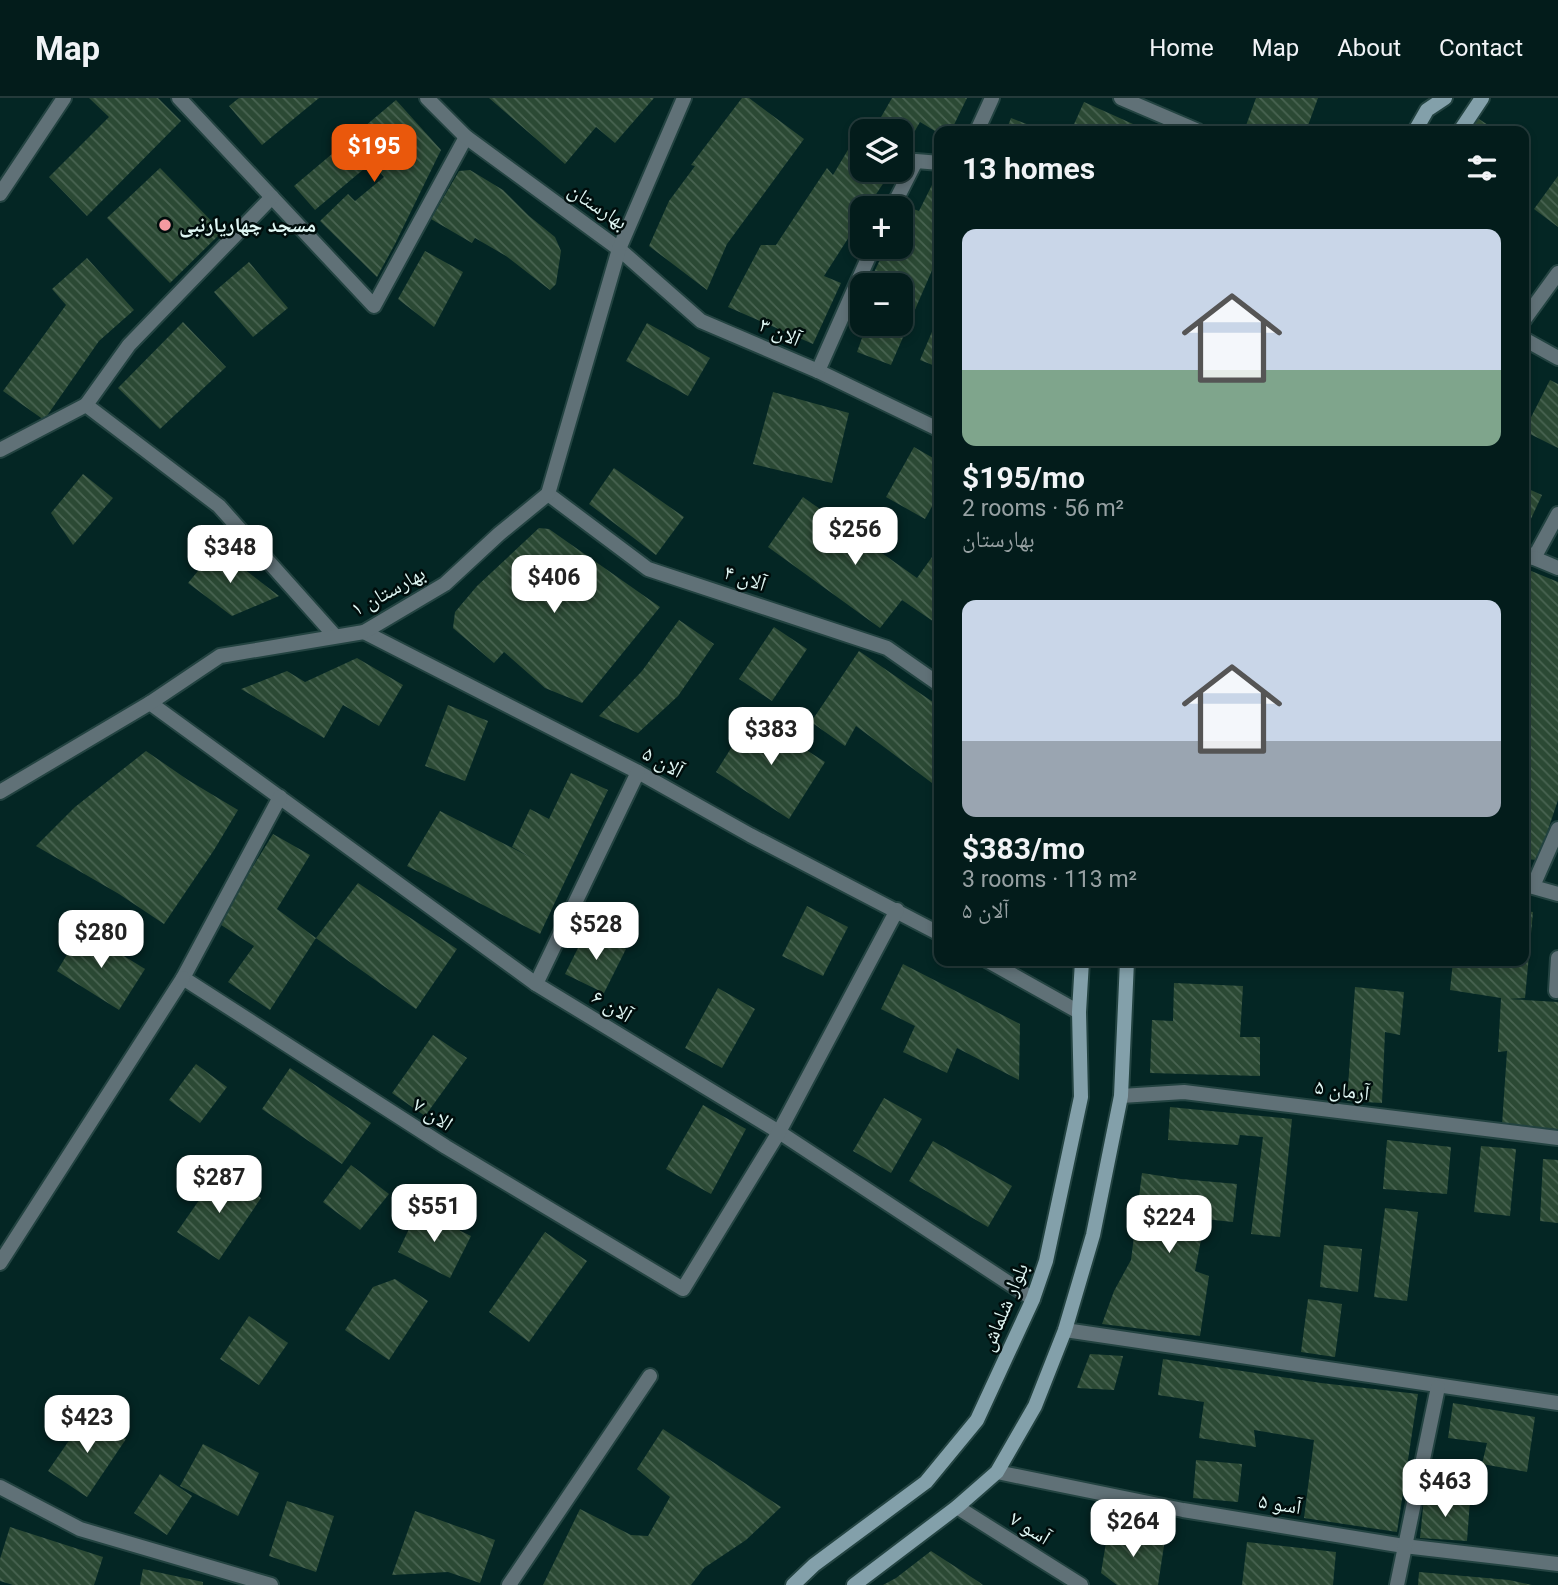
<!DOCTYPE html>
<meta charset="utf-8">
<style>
:root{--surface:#031c1b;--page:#112928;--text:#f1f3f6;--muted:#97a1a3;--line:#243a3a;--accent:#ea580c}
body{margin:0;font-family:Roboto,"Noto Naskh Arabic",sans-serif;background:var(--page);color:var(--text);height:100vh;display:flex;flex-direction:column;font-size:26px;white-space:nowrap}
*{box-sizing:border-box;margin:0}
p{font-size:23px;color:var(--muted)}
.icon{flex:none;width:38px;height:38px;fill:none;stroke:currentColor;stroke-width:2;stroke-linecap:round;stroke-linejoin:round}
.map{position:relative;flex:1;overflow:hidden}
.sheet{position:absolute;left:934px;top:28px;width:595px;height:840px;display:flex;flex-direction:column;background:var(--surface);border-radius:14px;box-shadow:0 4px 10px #0003,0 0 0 2px var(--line)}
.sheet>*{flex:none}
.controls{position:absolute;left:850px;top:21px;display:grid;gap:14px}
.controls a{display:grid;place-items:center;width:63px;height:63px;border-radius:14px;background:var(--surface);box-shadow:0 4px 10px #0003,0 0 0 2px var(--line);font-size:35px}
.price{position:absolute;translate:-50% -60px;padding:0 16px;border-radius:14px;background:#fff;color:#222;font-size:23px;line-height:46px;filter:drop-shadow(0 2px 4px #0008)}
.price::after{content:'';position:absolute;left:50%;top:42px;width:21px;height:16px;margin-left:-10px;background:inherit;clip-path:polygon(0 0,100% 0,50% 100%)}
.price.active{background:var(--accent);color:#fff}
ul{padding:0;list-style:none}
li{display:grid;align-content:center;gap:14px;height:371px;padding:0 28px}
li span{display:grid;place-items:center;height:217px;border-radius:14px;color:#555}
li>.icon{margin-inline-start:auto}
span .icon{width:126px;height:126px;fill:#fffc;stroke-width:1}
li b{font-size:30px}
h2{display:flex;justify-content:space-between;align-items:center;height:84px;padding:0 28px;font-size:30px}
header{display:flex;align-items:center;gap:42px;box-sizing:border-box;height:98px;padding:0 35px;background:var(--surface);border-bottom:2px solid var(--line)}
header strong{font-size:33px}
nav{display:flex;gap:38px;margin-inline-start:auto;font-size:24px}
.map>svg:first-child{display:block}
</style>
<header>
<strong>Map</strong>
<nav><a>Home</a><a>Map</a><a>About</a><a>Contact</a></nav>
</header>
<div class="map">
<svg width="1558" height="1487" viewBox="0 0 1558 1487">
<defs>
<pattern id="building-back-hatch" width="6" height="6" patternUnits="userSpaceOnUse" patternTransform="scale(1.75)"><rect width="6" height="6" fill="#2b4934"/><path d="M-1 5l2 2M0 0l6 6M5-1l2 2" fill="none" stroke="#496452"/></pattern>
</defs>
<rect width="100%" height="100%" fill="#042624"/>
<!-- building -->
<g fill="url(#building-back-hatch)">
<path d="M89,0H158L181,23L87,118L49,79L109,19Z"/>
<path d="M239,0H319L262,47L229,8Z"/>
<path d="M489,0H654L615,45L596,29L565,66Z"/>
<path d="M742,0H749L804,41L727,146L707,192L649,148L669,103L695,68L691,67Z"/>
<path d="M892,0H967L951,33H940V36L920,24L901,57V33H873Z"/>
<path d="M1256,0H1318L1306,33H1244Z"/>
<path d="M396,2L441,52L395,146L377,179L320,123L348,96L355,103L384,79L371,65L315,112L294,88Z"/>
<path d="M1084,4L1133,26L1129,33H1071Z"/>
<path d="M1476,19L1497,33H1466Z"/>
<path d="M1011,20L1045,33H1006Z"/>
<path d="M852,45L863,52V72H892L867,110H863V117L824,178L841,185L813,246L728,209L761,147H776L827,70L833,77Z"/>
<path d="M160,70L222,134L170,185L107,120Z"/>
<path d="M470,72L503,92L529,118L555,139L561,153L556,186L550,192L506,158L475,140L472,145L431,121L459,73Z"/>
<path d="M1558,78V129L1534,111Z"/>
<path d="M934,83L940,86V154L891,267L857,254L867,226H901V187H868L886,149H901V116L905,108L919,113Z"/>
<path d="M425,153L463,174L434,229L398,201Z"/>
<path d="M87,160L134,212L99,243L44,322L3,293L66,207L52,191Z"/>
<path d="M249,164L288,210L253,239L214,194Z"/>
<path d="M940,215V270L920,262Z"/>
<path d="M183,224L226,269L160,331L118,290Z"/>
<path d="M647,225L710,260L688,298L626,263Z"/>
<path d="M1550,282L1558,286V350L1524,333Z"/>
<path d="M773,294L849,315L832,385L753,366Z"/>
<path d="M914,349L940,364V394L925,421L886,399Z"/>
<path d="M614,370L684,419L656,457L589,406Z"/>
<path d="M83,376L113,400L73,447L51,415Z"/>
<path d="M1524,389L1542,397L1524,436Z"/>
<path d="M803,399L917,480L937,452L940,454V528L902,502L880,530L768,449Z"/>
<path d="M539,430L549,431L660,509L582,605L545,590L504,554L494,565L453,530L455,514L477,488Z"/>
<path d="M217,450L279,498L232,518L188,485Z"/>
<path d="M1524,470L1558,484V702L1538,762L1524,761Z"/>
<path d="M679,522L714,546L678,598L638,635L599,618L642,573Z"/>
<path d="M774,529L807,551L772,603L739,581Z"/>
<path d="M859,553L940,609V691L856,628L845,648L811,624Z"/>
<path d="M357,560L403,587L379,628L343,607L324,640L241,591L287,573L305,584Z"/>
<path d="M448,607L488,623L465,683L425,668Z"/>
<path d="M752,617L825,664L789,721L716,674Z"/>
<path d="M146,653L188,682L238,712L214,752L164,826L119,796L36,748L75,709Z"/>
<path d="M571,675L608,692L540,836L407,768L440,713L532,760L512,749L530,711L549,721Z"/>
<path d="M273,736L310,757L277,811L316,840L270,912L228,884L254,848L218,825Z"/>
<path d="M358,785L457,851L416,911L316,840Z"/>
<path d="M807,808L848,829L823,878L782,858Z"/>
<path d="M1524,813L1533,814L1525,900L1508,901L1558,904V1031L1502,1027L1507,953L1498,954L1501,900L1450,892L1453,863L1492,865V863H1524Z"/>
<path d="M82,832L145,871L119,912L57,873Z"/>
<path d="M587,832L626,851L604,895L565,876Z"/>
<path d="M1356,863H1392V869L1355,867Z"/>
<path d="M903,866L1020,926L1019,982L957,950L947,975L903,954L915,928L881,911Z"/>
<path d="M1174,885L1243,888L1240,939H1260V978L1150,975L1152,922L1173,923Z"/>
<path d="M1355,889L1404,894L1400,937L1385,934L1382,1005L1347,1003Z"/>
<path d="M718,890L755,911L722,970L685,950Z"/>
<path d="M433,937L467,960L425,1018L392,995Z"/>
<path d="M196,966L227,989L200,1025L169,1002Z"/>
<path d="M290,970L371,1025L342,1066L262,1011Z"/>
<path d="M884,1000L922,1021L891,1075L853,1053Z"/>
<path d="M703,1007L746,1031L711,1096L666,1071Z"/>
<path d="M1170,1009L1292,1021L1280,1139L1251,1136L1263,1039L1240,1037L1238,1047L1168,1042Z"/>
<path d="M1387,1042L1451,1049L1447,1096L1383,1091Z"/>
<path d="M933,1043L1012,1088L988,1129L909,1083Z"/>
<path d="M1481,1048L1516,1051L1510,1118L1474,1114Z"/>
<path d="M1543,1061L1558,1062V1125L1540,1123Z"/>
<path d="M351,1067L389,1096L360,1132L323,1104Z"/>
<path d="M220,1072L261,1100L219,1162L177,1134Z"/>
<path d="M1142,1075L1181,1081L1237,1086L1233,1124L1205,1121L1195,1173L1209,1178L1200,1238L1102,1226L1114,1193L1131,1162Z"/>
<path d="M1385,1110L1418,1114L1407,1203L1374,1199Z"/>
<path d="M418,1112L471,1138L450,1180L398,1154Z"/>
<path d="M545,1134L587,1163L529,1244L489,1214Z"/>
<path d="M1324,1147L1362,1151L1358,1194L1320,1189Z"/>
<path d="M395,1181L428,1203L389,1262L345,1232L373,1189Z"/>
<path d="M1308,1201L1342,1206L1335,1259L1301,1254Z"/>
<path d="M249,1218L288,1245L259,1287L220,1261Z"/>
<path d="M1090,1256L1123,1258L1114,1292L1077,1290Z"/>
<path d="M1163,1261L1321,1285L1418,1296L1397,1434L1304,1420L1314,1342L1254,1332L1256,1349L1199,1340L1204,1304L1158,1297Z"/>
<path d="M1453,1305L1535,1319L1527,1374L1482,1366L1487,1345L1448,1340Z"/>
<path d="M88,1315L126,1341L87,1399L48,1373Z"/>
<path d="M663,1331L781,1409L746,1442L704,1470L691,1487H543L580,1411L631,1437L648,1438L670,1399L637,1371Z"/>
<path d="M203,1346L259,1375L238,1418L180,1388Z"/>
<path d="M1196,1362L1242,1366L1238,1404L1193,1400Z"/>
<path d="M160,1376L192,1398L167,1437L134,1415Z"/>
<path d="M1424,1399L1470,1402L1467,1443L1420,1440Z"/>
<path d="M287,1403L334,1418L316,1474L269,1458Z"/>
<path d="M415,1413L495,1442L480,1485L448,1474L392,1477Z"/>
<path d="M10,1429L103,1459L94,1487H13L0,1483V1461Z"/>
<path d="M1108,1432L1165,1441L1158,1487H1117L1101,1475Z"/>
<path d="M1247,1444L1336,1454L1333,1487H1242Z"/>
<path d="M931,1453L979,1484L983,1487H883L896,1480Z"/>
<path d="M143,1471L203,1484V1487H140Z"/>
<path d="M1419,1474L1509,1482L1532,1487H1418Z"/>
</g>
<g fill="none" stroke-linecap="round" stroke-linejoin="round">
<defs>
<g id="minor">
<path d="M179,0L374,208L466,39"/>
<path d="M427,0L466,39L619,151L701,223L818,273L940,332"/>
<path d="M1121,0L1198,33"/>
<path d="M977,33L992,0"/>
<path d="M0,96L64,0"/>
<path d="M272,99L129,247L86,307L219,408L335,538"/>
<path d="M892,110L916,63L940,65"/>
<path d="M1524,222L1558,175"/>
<path d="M1524,241L1558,260"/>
<path d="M818,273L873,149"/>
<path d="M0,352L86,307"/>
<path d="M548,396L648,471L887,550L940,587"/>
<path d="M1524,453L1534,460L1558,416"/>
<path d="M1534,460L1558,470"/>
<path d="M364,534L638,674L750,737L940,836"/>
<path d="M150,605L536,886L779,1034L1033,1201"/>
<path d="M0,694L150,605L220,558L364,534L445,486L499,436L548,396L619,151L684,0"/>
<path d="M280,699L183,880L446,1049L683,1191L779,1034L897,812"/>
<path d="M1526,787L1558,796"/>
<path d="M1533,788L1558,731"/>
<path d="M988,863L1079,914"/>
<path d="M536,886L638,674"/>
<path d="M1556,893L1558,860"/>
<path d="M1121,998L1184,994L1558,1040"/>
<path d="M0,1165L183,880"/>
<path d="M1065,1232L1558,1305"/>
<path d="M997,1374L1183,1412L1404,1448L1558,1466"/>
<path d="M0,1389L80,1431L271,1487"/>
<path d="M957,1409L1081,1487"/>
<path d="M509,1487L650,1278"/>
<path d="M1397,1487L1438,1289"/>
</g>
<g id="secondary">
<path d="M1415,33L1427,12L1445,0"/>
<path d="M1460,33L1482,0"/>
<path d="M793,1487L814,1467L926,1384L977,1322L1033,1201L1046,1163L1081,999L1079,914L1082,863"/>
<path d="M854,1487L957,1409L997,1374L1035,1308L1065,1232L1093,1137L1121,998L1127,863"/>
</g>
</defs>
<!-- minor casing -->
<use href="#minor" stroke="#234341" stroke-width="18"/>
<!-- secondary casing -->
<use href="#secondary" stroke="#234341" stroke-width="18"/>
<!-- minor -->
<use href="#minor" stroke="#607177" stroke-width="14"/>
<!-- secondary -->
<use href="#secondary" stroke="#83a0aa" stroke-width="14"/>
</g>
<!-- markers -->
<circle fill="#f49aa0" stroke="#000d0c" stroke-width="2.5" cx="165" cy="127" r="7"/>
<g text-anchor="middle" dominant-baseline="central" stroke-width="5" stroke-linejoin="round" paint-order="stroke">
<!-- street labels -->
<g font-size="21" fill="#dff6f3" stroke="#000d0c">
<text transform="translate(598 108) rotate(34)">بهارستان</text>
<text transform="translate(780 234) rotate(23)">آلان ۳</text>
<text transform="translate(745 480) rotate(18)">آلان ۴</text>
<text transform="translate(388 493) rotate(-29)">بهارستان ۱</text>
<text transform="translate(663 664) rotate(29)">آلان ۵</text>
<text transform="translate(612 908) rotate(31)">آلان ۶</text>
<text transform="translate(1342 992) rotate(7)">آرمان ۵</text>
<text transform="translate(433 1016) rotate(33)">الان ۷</text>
<text transform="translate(1004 1209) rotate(-67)">بلوار شلماش</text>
<text transform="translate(1280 1406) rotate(9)">آسو ۵</text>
<text transform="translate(1030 1430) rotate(32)">آسو ۷</text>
</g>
<!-- poi labels -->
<g font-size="21" font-weight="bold" fill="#dff6f3" stroke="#000d0c" text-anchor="start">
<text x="179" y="127">مسجد چهاریارنبی</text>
</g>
</g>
</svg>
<div class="controls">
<a><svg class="icon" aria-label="layers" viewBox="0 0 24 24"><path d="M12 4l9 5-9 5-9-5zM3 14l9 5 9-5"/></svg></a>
<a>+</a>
<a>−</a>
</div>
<b class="price active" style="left:374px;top:86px">$195</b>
<b class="price" style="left:855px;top:469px">$256</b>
<b class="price" style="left:230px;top:487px">$348</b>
<b class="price" style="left:554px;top:517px">$406</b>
<b class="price" style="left:771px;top:669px">$383</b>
<b class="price" style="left:596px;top:864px">$528</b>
<b class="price" style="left:101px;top:872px">$280</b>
<b class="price" style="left:219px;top:1117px">$287</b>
<b class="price" style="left:434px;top:1146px">$551</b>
<b class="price" style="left:1169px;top:1157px">$224</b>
<b class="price" style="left:87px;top:1357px">$423</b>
<b class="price" style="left:1445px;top:1421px">$463</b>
<b class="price" style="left:1133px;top:1461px">$264</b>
<section class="sheet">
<h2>13 homes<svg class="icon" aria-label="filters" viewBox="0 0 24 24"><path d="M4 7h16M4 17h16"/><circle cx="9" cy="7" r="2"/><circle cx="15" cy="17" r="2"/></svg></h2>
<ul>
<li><span style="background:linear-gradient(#c9d6e8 65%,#7fa58c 0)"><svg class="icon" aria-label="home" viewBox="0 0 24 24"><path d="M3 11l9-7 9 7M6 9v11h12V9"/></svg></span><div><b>$195/mo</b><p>2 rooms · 56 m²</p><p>بهارستان</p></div></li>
<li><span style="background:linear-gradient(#c9d6e8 65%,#9aa5b1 0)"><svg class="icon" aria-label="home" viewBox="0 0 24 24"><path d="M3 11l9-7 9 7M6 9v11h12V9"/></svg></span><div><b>$383/mo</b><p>3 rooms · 113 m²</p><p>آلان ۵</p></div></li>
</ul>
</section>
</div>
